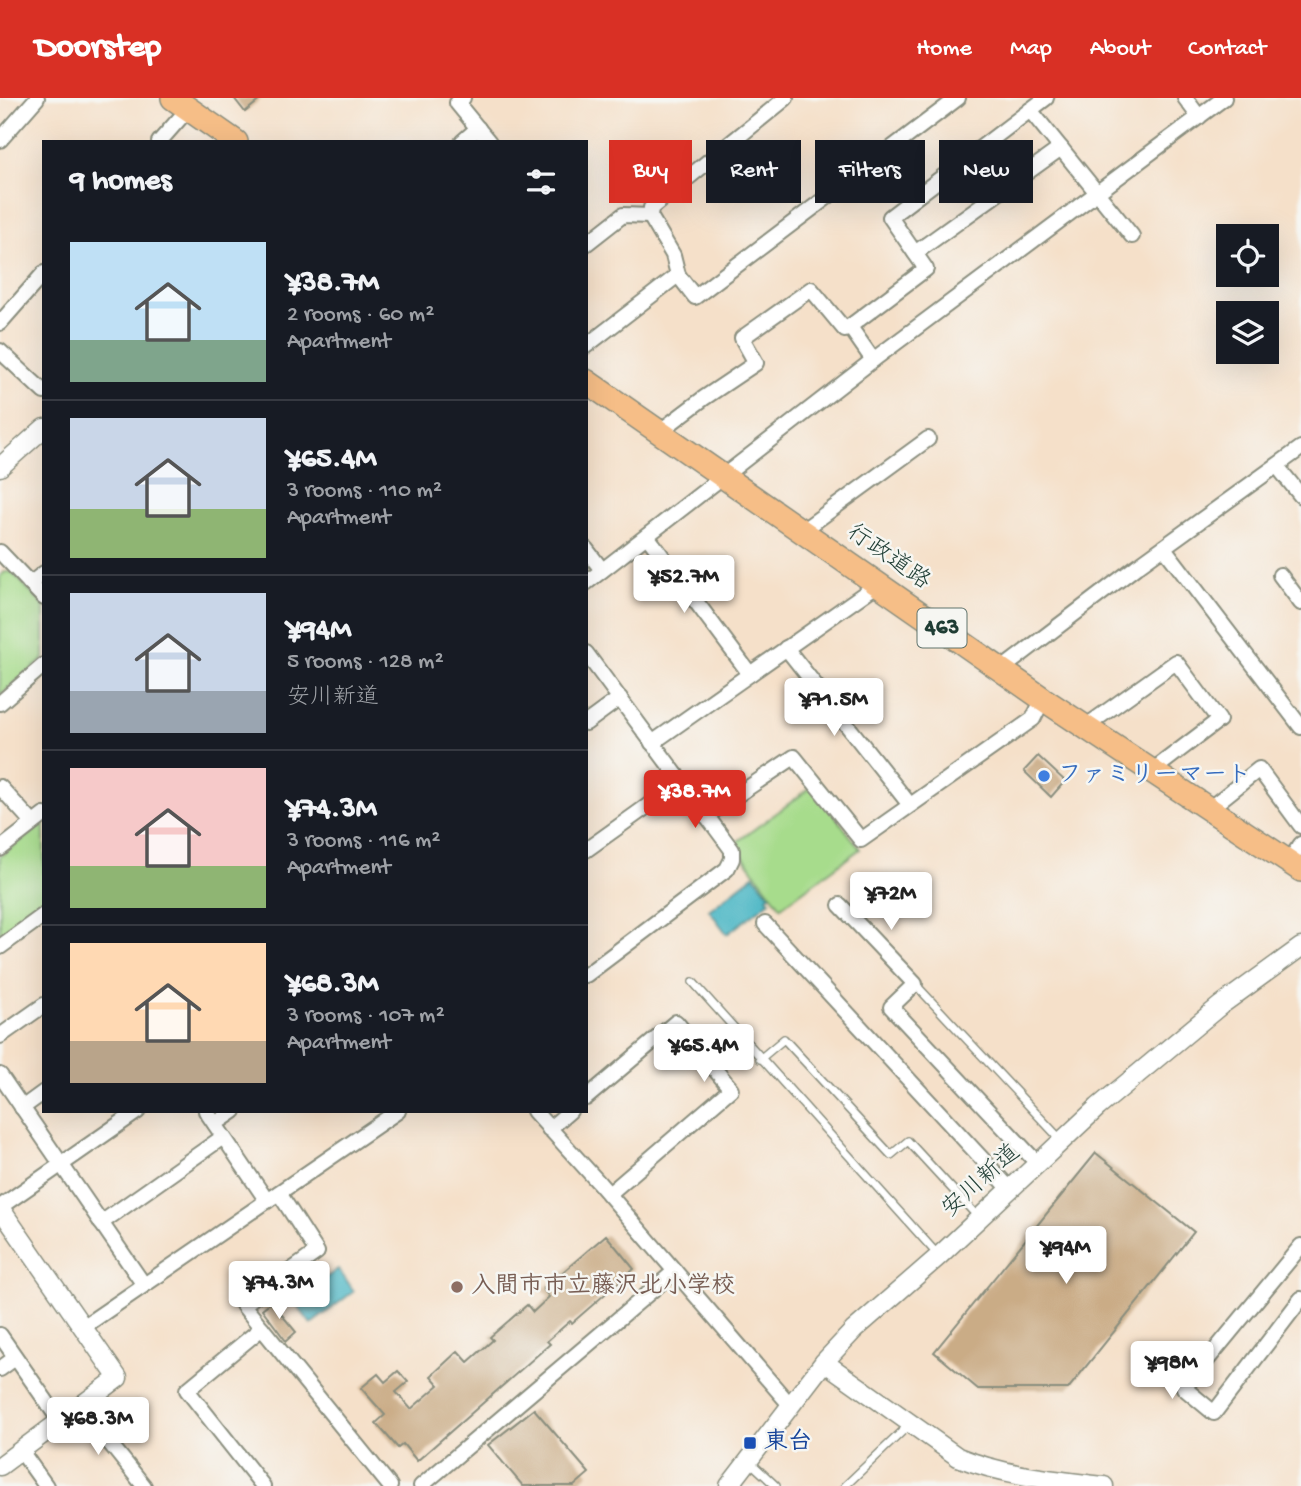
<!DOCTYPE html>
<meta charset="utf-8">
<style>
:root{--surface:#171b24;--page:#242831;--text:#f1f3f6;--muted:#9ea1a6;--line:#363941;--accent:#d93025}
body{margin:0;font-family:"Gochi Hand","Klee One",sans-serif;background:var(--page);color:var(--text);height:100vh;display:flex;flex-direction:column;font-size:26px;white-space:nowrap}
*{box-sizing:border-box;margin:0}
p{font-size:23px;color:var(--muted)}
.icon{flex:none;width:38px;height:38px;fill:none;stroke:currentColor;stroke-width:2;stroke-linecap:round;stroke-linejoin:round}
.map{position:relative;flex:1;overflow:hidden}
.details{position:absolute;left:42px;top:42px;width:546px;height:973px;display:flex;flex-direction:column;background:var(--surface);border-radius:0px;box-shadow:0 7px 28px #0002}
.details>*{flex:none}
.banner{position:absolute;left:609px;top:42px;width:586px;height:63px;display:flex;gap:14px}
.tools{position:absolute;left:1216px;top:126px;display:grid;gap:14px}
.tools a{display:grid;place-items:center;width:63px;height:63px;border-radius:0px;background:var(--surface);box-shadow:0 7px 28px #0002;font-size:35px}
.price{position:absolute;translate:-50% -60px;padding:0 16px;border-radius:7px;background:#fff;color:#222;font-size:23px;line-height:46px;filter:drop-shadow(0 2px 4px #0008)}
.price::after{content:'';position:absolute;left:50%;top:42px;width:21px;height:16px;margin-left:-10px;background:inherit;clip-path:polygon(0 0,100% 0,50% 100%)}
.price.current{background:var(--accent);color:#fff}
ul{padding:0;list-style:none}
li{display:flex;align-items:center;gap:21px;height:175px;padding:0 28px}
li+li{border-top:2px solid var(--line)}
li span{display:grid;place-items:center;flex:none;width:196px;height:140px;border-radius:0px;color:#555}
li>.icon{margin-inline-start:auto}
span .icon{width:84px;height:84px;fill:#fffc;stroke-width:1}
li b{font-size:30px}
h2{display:flex;justify-content:space-between;align-items:center;height:84px;padding:0 28px;font-size:30px}
.chip{padding:0 24px;border-radius:0px;background:var(--surface);box-shadow:0 7px 28px #0002;font-size:24px;line-height:63px}
.chip.current{background:var(--accent);color:#fff}
header{display:flex;align-items:center;gap:42px;box-sizing:border-box;height:98px;padding:0 35px;background:var(--accent);color:#fff}
header strong{font-size:33px}
nav{display:flex;gap:38px;margin-inline-start:auto;font-size:24px}
.map>svg:first-child{display:block}
</style>
<header>
<strong>Doorstep</strong>
<nav><a>Home</a><a>Map</a><a>About</a><a>Contact</a></nav>
</header>
<div class="map">
<svg width="1301" height="1388" viewBox="0 0 1301 1388">
<rect width="100%" height="100%" fill="#f6f6f2"/>
<filter id="ink" filterUnits="userSpaceOnUse"><feTurbulence type="fractalNoise" baseFrequency=".0143" numOctaves="2"/><feDisplacementMap in="SourceGraphic" scale="14" xChannelSelector="R" yChannelSelector="G"/><feConvolveMatrix kernelMatrix="1 2 1 2 8 2 1 2 1" color-interpolation-filters="sRGB"/></filter>
<filter id="wash" filterUnits="userSpaceOnUse"><feTurbulence type="fractalNoise" baseFrequency=".00686" numOctaves="4" result="noise"/><feDisplacementMap in="SourceGraphic" scale="28" xChannelSelector="R" yChannelSelector="G"/><feGaussianBlur stdDeviation="1.57" result="paint"/><feColorMatrix in="noise" values="0 0 0 0 0 0 0 0 0 0 0 0 0 0 0 0 0 1.4 0 .05"/><feComposite in="paint" operator="in"/></filter>
<g filter="url(#wash)">
<rect width="100%" height="100%" fill="#f5e0c9"/>
<!-- green -->
<g fill="#a7dc8c" stroke="#638c60" stroke-width="2">
<path d="M5,474H12L44,508V561L0,597V478Z"/>
<path d="M813,688L860,751L781,809L734,746Z"/>
<path d="M44,726V811L0,843V758Z"/>
</g>
<!-- water -->
<g fill="#49b6c4" stroke="#347a7c" stroke-width="2">
<path d="M754,777L770,797L767,799L770,803L727,836L709,812Z"/>
<path d="M338,1171L354,1193L311,1226L294,1203Z"/>
</g>
<g id="blocks">
<!-- building -->
<g fill="#caac86">
<path d="M234,0H262L245,14Z"/>
<path d="M1038,658L1065,683L1051,699L1024,673Z"/>
<path d="M1096,1055L1194,1134L1068,1291H978L934,1254Z"/>
<path d="M606,1137L634,1171L572,1225L570,1223L547,1243L550,1246L417,1363L403,1346L398,1350L376,1325L385,1317L361,1290L378,1276L385,1284L398,1273L408,1284L396,1294L411,1311L439,1287L431,1278L458,1253L468,1264L493,1242L490,1239L527,1207L533,1214L549,1199L543,1191Z"/>
<path d="M271,1204L296,1234L286,1243L262,1211Z"/>
<path d="M534,1311L589,1375L574,1388H523L488,1347Z"/>
</g>
</g>
</g>
<g filter="url(#ink)">
<use href="#blocks" fill-opacity="0" stroke="#8a8e7e" stroke-width="2"/>
<g fill="none" stroke-linecap="round" stroke-linejoin="round">
<defs>
<g id="service">
<path d="M693,884L938,1157"/>
<path d="M915,886L1062,1043"/>
<path d="M760,961L784,941L891,1057L908,1043L979,1120"/>
<path d="M749,1363L776,1388"/>
<path d="M845,1388L909,1327"/>
</g>
<g id="minor">
<path d="M463,0L457,5L489,44"/>
<path d="M1185,0L1199,19"/>
<path d="M1030,12L1132,138"/>
<path d="M0,42L37,0"/>
<path d="M159,44L188,11"/>
<path d="M462,44L478,30"/>
<path d="M586,146L623,117L650,118"/>
<path d="M915,155L1061,50"/>
<path d="M678,177L695,199L958,0"/>
<path d="M0,225L44,175"/>
<path d="M850,229L873,262"/>
<path d="M586,248L678,177L673,157L650,118L651,110L786,0"/>
<path d="M0,253L44,294"/>
<path d="M659,334L704,300L756,265L742,240L811,191L845,232L926,171L890,119L1046,0"/>
<path d="M1277,368L1301,398"/>
<path d="M802,433L928,341"/>
<path d="M647,438L750,576"/>
<path d="M1164,450L1301,629"/>
<path d="M586,451L602,472"/>
<path d="M0,454L44,500"/>
<path d="M1280,477L1301,505"/>
<path d="M586,485L873,262L1224,0"/>
<path d="M30,486L44,475"/>
<path d="M786,550L910,707"/>
<path d="M586,555L732,752V761L727,771L586,877"/>
<path d="M1002,571L1136,469L1301,350"/>
<path d="M0,605L44,567"/>
<path d="M586,625L620,600"/>
<path d="M1085,629L1176,564L1219,622L1152,673"/>
<path d="M652,645L878,486"/>
<path d="M0,689L33,725"/>
<path d="M1209,711L1259,671L1301,728"/>
<path d="M706,718L794,659L861,742L1033,621L1043,601"/>
<path d="M0,751L44,717"/>
<path d="M586,752L681,684"/>
<path d="M1288,764L1301,746"/>
<path d="M840,807L915,886L891,909L1038,1066"/>
<path d="M765,826L1010,1091"/>
<path d="M0,849L44,817"/>
<path d="M0,938L44,907"/>
<path d="M0,977L144,1187"/>
<path d="M586,1000L676,924L731,991L609,1096"/>
<path d="M22,1010L44,994"/>
<path d="M206,1013L267,1103"/>
<path d="M534,1013L600,1086L791,1308"/>
<path d="M215,1026L234,1013"/>
<path d="M549,1031L570,1013"/>
<path d="M279,1095L317,1154L243,1207L390,1388"/>
<path d="M0,1109L138,1013"/>
<path d="M101,1125L223,1039"/>
<path d="M1301,1148L1184,1290L1214,1315L1301,1201"/>
<path d="M83,1229L398,1013"/>
<path d="M262,1230L187,1292L263,1388"/>
<path d="M0,1237L60,1323"/>
<path d="M0,1271L15,1260"/>
<path d="M80,1308L144,1388"/>
<path d="M21,1353L46,1388"/>
<path d="M421,1388L675,1173"/>
</g>
<g id="tertiary">
<path d="M0,369L44,330"/>
<path d="M0,1110L118,1280L0,1368"/>
<path d="M824,1264L958,1359C1005,1378 1055,1382 1104,1388"/>
<path d="M729,1388L824,1264L854,1232L939,1158L1098,1009L1221,907L1301,849"/>
</g>
<g id="trunk">
<path d="M173,0L236,44"/>
<path d="M586,283L1043,601L1301,772"/>
</g>
</defs>
<!-- service casing -->
<use href="#service" stroke="#8a8e7e" stroke-width="10"/>
<!-- minor casing -->
<use href="#minor" stroke="#8a8e7e" stroke-width="18"/>
<!-- tertiary casing -->
<use href="#tertiary" stroke="#8a8e7e" stroke-width="21"/>
<!-- trunk casing -->
<use href="#trunk" stroke="#8a8e7e" stroke-width="26"/>
<!-- service -->
<use href="#service" stroke="#fff" stroke-width="7"/>
<!-- minor -->
<use href="#minor" stroke="#fff" stroke-width="14"/>
<!-- tertiary -->
<use href="#tertiary" stroke="#fff" stroke-width="18"/>
<!-- trunk -->
<use href="#trunk" stroke="#f6be87" stroke-width="23"/>
</g>
</g>
<!-- markers -->
<circle fill="#3f7fe0" stroke="#f6f6f2" stroke-width="2.5" cx="1044" cy="678" r="7"/>
<circle fill="#8d6e63" stroke="#f6f6f2" stroke-width="2.5" cx="457" cy="1189" r="7"/>
<rect fill="#1a4fb4" stroke="#f6f6f2" stroke-width="2.5" x="743" y="1338" width="14" height="14" rx="3.5"/>
<g text-anchor="middle" dominant-baseline="central" stroke-width="5" stroke-linejoin="round" paint-order="stroke">
<!-- shield labels -->
<rect fill="#f6f6f2" stroke="#60746d" stroke-width="2" x="917.5" y="510.5" width="49" height="39" rx="5"/>
<g font-size="23" font-weight="bold" fill="#1f3d34">
<text x="942" y="530">463</text>
</g>
<!-- street labels -->
<g font-size="24" fill="#1f3d34" stroke="#f6f6f2">
<text transform="translate(888 460) rotate(35)">行政道路</text>
<text transform="translate(982 1084) rotate(-42)">安川新道</text>
</g>
<!-- shop labels -->
<g font-size="24" font-weight="bold" fill="#366cbe" stroke="#f6f6f2" text-anchor="start">
<text x="1058" y="678">ファミリーマート</text>
</g>
<!-- education labels -->
<g font-size="24" font-weight="bold" fill="#785e54" stroke="#f6f6f2" text-anchor="start">
<text x="471" y="1189">入間市市立藤沢北小学校</text>
</g>
<!-- transit labels -->
<g font-size="24" font-weight="bold" fill="#164399" stroke="#f6f6f2" text-anchor="start">
<text x="764" y="1345">東台</text>
</g>
</g>
</svg>
<div class="tools">
<a><svg class="icon" aria-label="locate" viewBox="0 0 24 24"><circle cx="12" cy="12" r="6"/><path d="M12 2v4M12 18v4M2 12h4M18 12h4"/></svg></a>
<a><svg class="icon" aria-label="layers" viewBox="0 0 24 24"><path d="M12 4l9 5-9 5-9-5zM3 14l9 5 9-5"/></svg></a>
</div>
<b class="price" style="left:684px;top:517px">¥52.7M</b>
<b class="price" style="left:834px;top:640px">¥71.5M</b>
<b class="price current" style="left:695px;top:732px">¥38.7M</b>
<b class="price" style="left:891px;top:834px">¥72M</b>
<b class="price" style="left:704px;top:986px">¥65.4M</b>
<b class="price" style="left:1066px;top:1188px">¥94M</b>
<b class="price" style="left:279px;top:1223px">¥74.3M</b>
<b class="price" style="left:1172px;top:1303px">¥98M</b>
<b class="price" style="left:98px;top:1359px">¥68.3M</b>
<div class="banner">
<a class="chip current">Buy</a>
<a class="chip">Rent</a>
<a class="chip">Filters</a>
<a class="chip">New</a>
</div>
<section class="details">
<h2>9 homes<svg class="icon" aria-label="filters" viewBox="0 0 24 24"><path d="M4 7h16M4 17h16"/><circle cx="9" cy="7" r="2"/><circle cx="15" cy="17" r="2"/></svg></h2>
<ul>
<li><span style="background:linear-gradient(#bfe0f5 70%,#7fa58c 0)"><svg class="icon" aria-label="home" viewBox="0 0 24 24"><path d="M3 11l9-7 9 7M6 9v11h12V9"/></svg></span><div><b>¥38.7M</b><p>2 rooms · 60 m²</p><p>Apartment</p></div></li>
<li><span style="background:linear-gradient(#c9d6e8 65%,#8fb573 0)"><svg class="icon" aria-label="home" viewBox="0 0 24 24"><path d="M3 11l9-7 9 7M6 9v11h12V9"/></svg></span><div><b>¥65.4M</b><p>3 rooms · 110 m²</p><p>Apartment</p></div></li>
<li><span style="background:linear-gradient(#c9d6e8 70%,#9aa5b1 0)"><svg class="icon" aria-label="home" viewBox="0 0 24 24"><path d="M3 11l9-7 9 7M6 9v11h12V9"/></svg></span><div><b>¥94M</b><p>5 rooms · 128 m²</p><p>安川新道</p></div></li>
<li><span style="background:linear-gradient(#f6c9c9 70%,#8fb573 0)"><svg class="icon" aria-label="home" viewBox="0 0 24 24"><path d="M3 11l9-7 9 7M6 9v11h12V9"/></svg></span><div><b>¥74.3M</b><p>3 rooms · 116 m²</p><p>Apartment</p></div></li>
<li><span style="background:linear-gradient(#ffd9b3 70%,#b9a48a 0)"><svg class="icon" aria-label="home" viewBox="0 0 24 24"><path d="M3 11l9-7 9 7M6 9v11h12V9"/></svg></span><div><b>¥68.3M</b><p>3 rooms · 107 m²</p><p>Apartment</p></div></li>
</ul>
</section>
</div>
